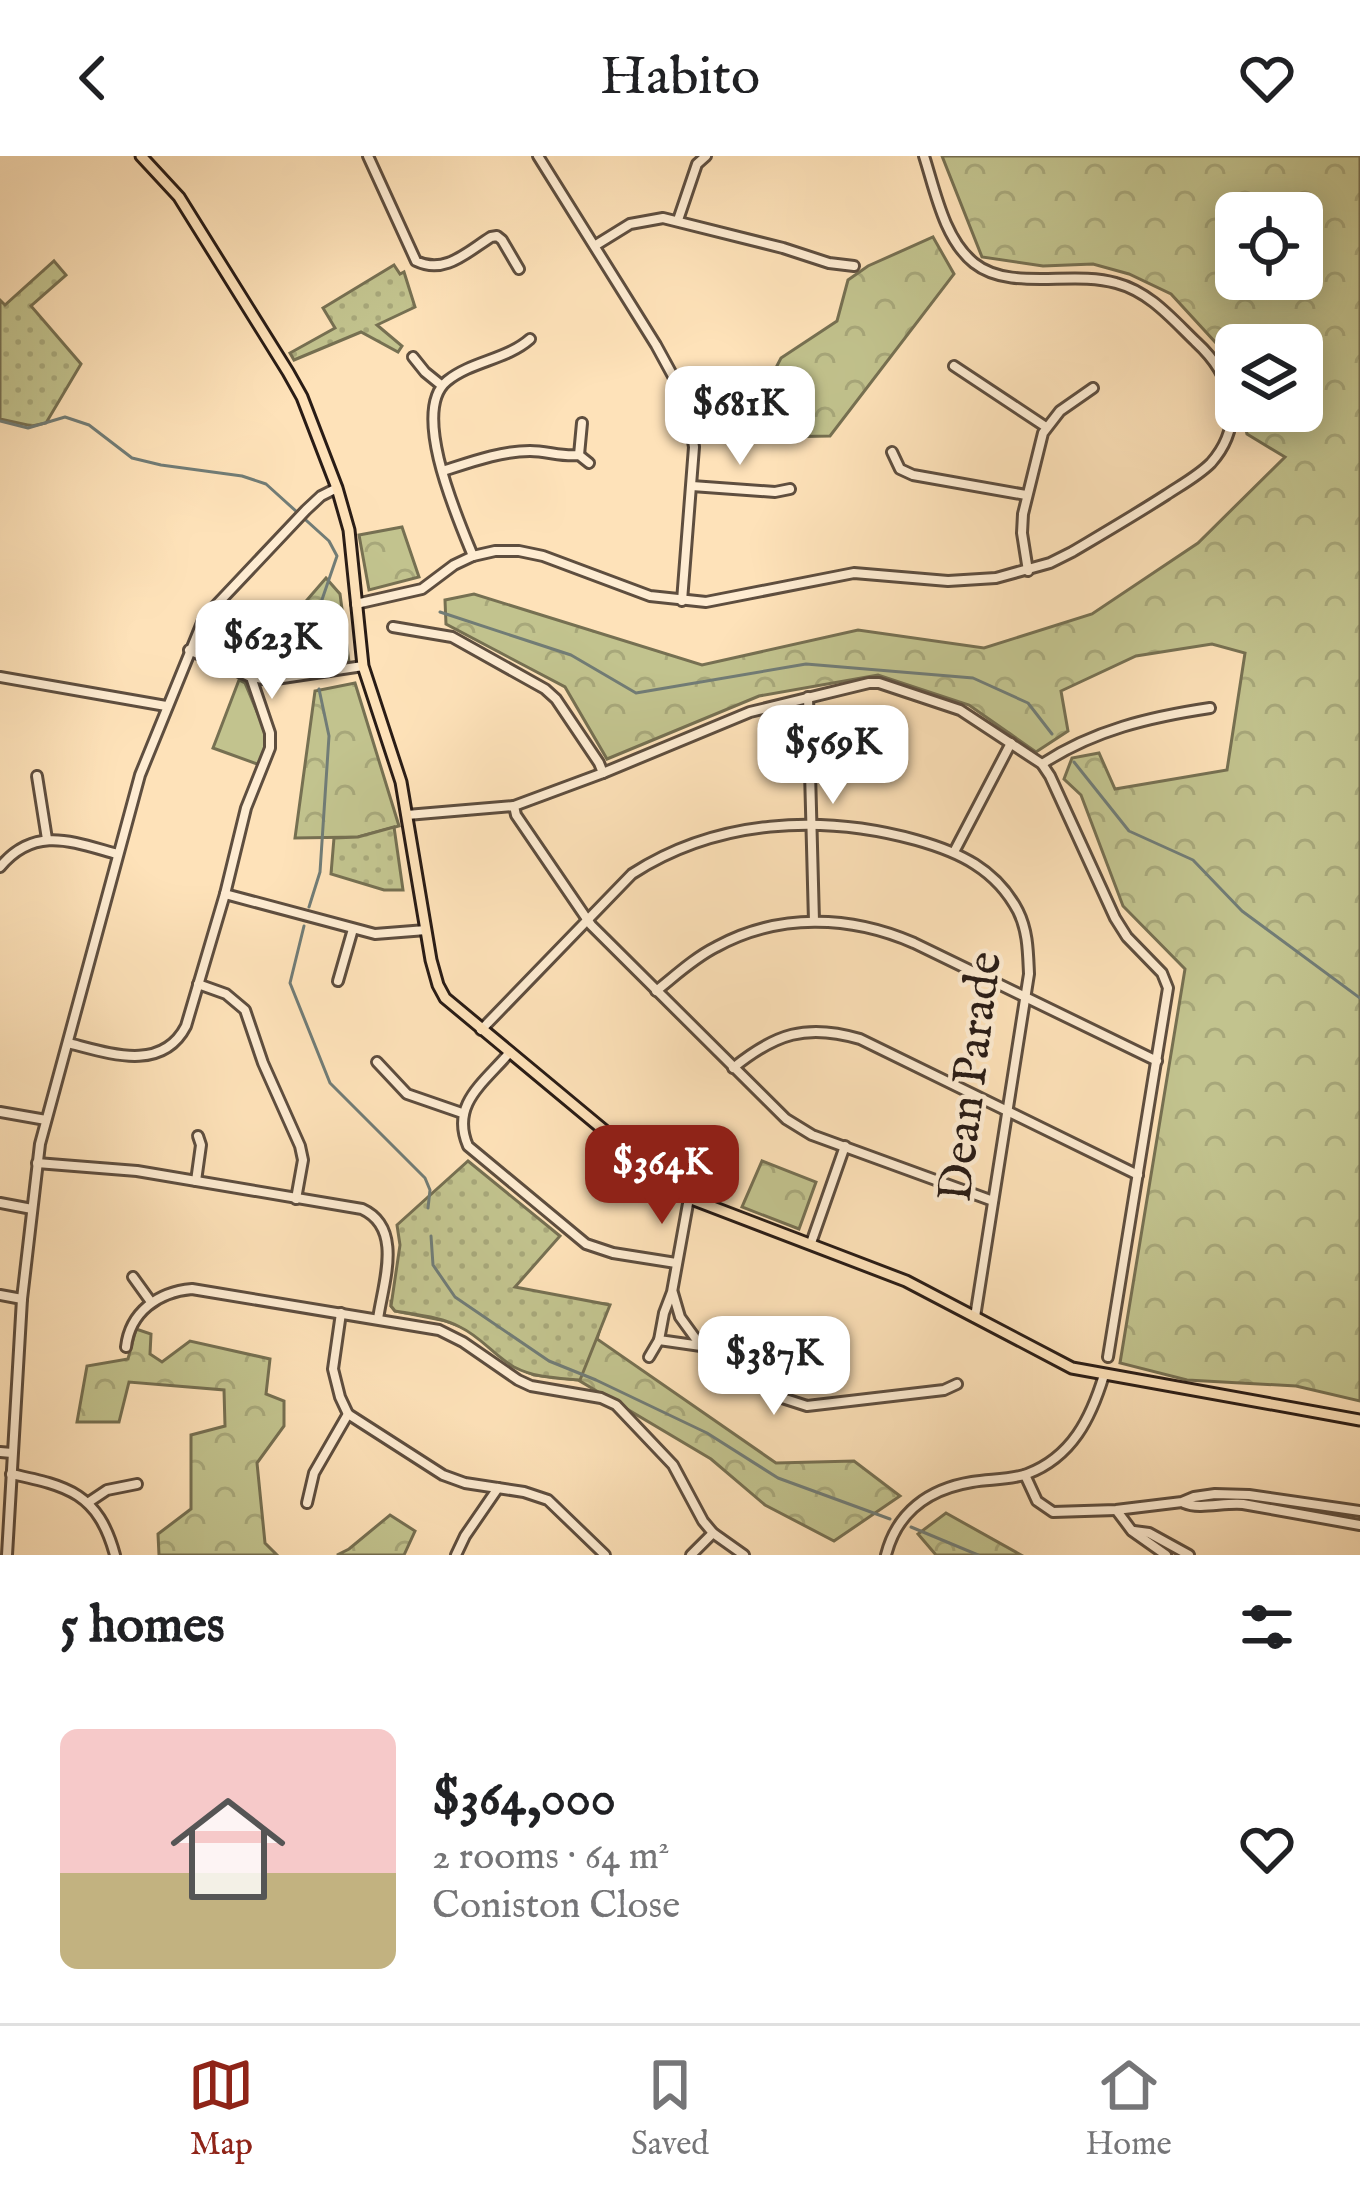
<!DOCTYPE html>
<meta charset="utf-8">
<style>
:root{--surface:#fff;--page:#f6f6f6;--text:#202124;--muted:#757577;--line:#e0e0e0;--accent:#8f2418}
body{margin:0;font-family:"IM FELL English",serif;background:var(--page);color:var(--text);height:100vh;display:flex;flex-direction:column;font-size:45px;white-space:nowrap}
*{box-sizing:border-box;margin:0}
p{font-size:39px;color:var(--muted)}
.icon{flex:none;width:66px;height:66px;fill:none;stroke:currentColor;stroke-width:2;stroke-linecap:round;stroke-linejoin:round}
.map{position:relative;height:1399px;overflow:hidden}
.drawer{display:flex;flex-direction:column;background:var(--surface);flex:1}
.drawer>*{flex:none}
.controls{position:absolute;left:1215px;top:36px;display:grid;gap:24px}
.controls a{display:grid;place-items:center;width:108px;height:108px;border-radius:18px;background:var(--surface);box-shadow:0 6px 30px #0003;font-size:60px}
.price{position:absolute;translate:-50% -102px;padding:0 27px;border-radius:24px;background:#fff;color:#222;font-size:39px;line-height:78px;filter:drop-shadow(0 3px 6px #0008)}
.price::after{content:'';position:absolute;left:50%;top:72px;width:36px;height:27px;margin-left:-18px;background:inherit;clip-path:polygon(0 0,100% 0,50% 100%)}
.price.selected{background:var(--accent);color:#fff}
ul{padding:0;list-style:none}
li{display:flex;align-items:center;gap:36px;height:300px;padding:0 60px}
li+li{border-top:3px solid var(--line)}
li span{display:grid;place-items:center;flex:none;width:336px;height:240px;border-radius:18px;color:#555}
li>.icon{margin-inline-start:auto}
span .icon{width:144px;height:144px;fill:#fffc;stroke-width:1}
li b{font-size:51px}
h2{display:flex;justify-content:space-between;align-items:center;height:144px;padding:0 60px;font-size:51px}
header{display:flex;justify-content:space-between;align-items:center;height:156px;padding:0 60px;background:var(--surface);font-size:54px;font-weight:600}
.menu{display:flex;justify-content:space-around;align-items:center;height:168px;border-top:3px solid var(--line);background:var(--surface);font-size:33px;color:var(--muted)}
.menu a{display:grid;justify-items:center;gap:6px}
.menu .selected{color:var(--accent)}
.map>svg:first-child{display:block}
</style>
<header><svg class="icon" aria-label="back" viewBox="0 0 24 24"><path d="M15 5l-7 7 7 7"/></svg>Habito<svg class="icon" aria-label="heart" viewBox="0 0 24 24"><path d="M12 20l-8-8c-3-5 5-10 8-4 3-6 11-1 8 4z"/></svg></header>
<div class="map">
<svg width="1360" height="1399" viewBox="0 0 1360 1399">
<defs>
<pattern id="forest-crowns" width="20" height="18" patternUnits="userSpaceOnUse" patternTransform="scale(3)"><rect width="20" height="18" fill="#c2c38e"/><path d="M2 6a3 3 0 1 1 6 0M12 15a3 3 0 1 1 6 0" fill="none" stroke="#a7a77a"/></pattern>
<pattern id="park-dots" width="8" height="8" patternUnits="userSpaceOnUse" patternTransform="scale(3)"><rect width="8" height="8" fill="#c2c38e"/><path d="M2 2h.1M6 6h.1" fill="none" stroke="#a7a77a" stroke-width="1.8" stroke-linecap="round"/></pattern>
</defs>
<rect width="100%" height="100%" fill="#fee2b9"/>
<filter id="stains"><feTurbulence type="fractalNoise" baseFrequency=".00167" numOctaves="4"/><feColorMatrix values="0 0 0 0 .2 0 0 0 0 .09 0 0 0 0 .02 0 0 0 .5 -.17"/></filter>
<radialGradient id="worn" r=".72"><stop offset=".6" stop-color="#630" stop-opacity="0"/><stop offset="1" stop-color="#630" stop-opacity=".3"/></radialGradient>
<!-- green -->
<path fill="#c2c38e" stroke="#767052" stroke-width="3" d="M239,524L245,527L268,582L260,609L213,592Z"/>
<!-- forest -->
<g fill="url(#forest-crowns)" stroke="#767052" stroke-width="3" fill-rule="evenodd">
<path d="M942,0H1360V1245L1296,1230L1187,1224L1120,1207L1185,813L1123,750L1081,639L1064,623L1072,602L1099,597L1115,633L1227,614L1245,497L1212,488L1136,500L1061,535L1068,575L1036,596L969,549L878,519L759,540L607,603L565,531L446,468L445,444L474,438L702,509L858,474L984,492L1092,458L1198,387L1285,301L1247,278L1241,255H1302V189H1236V234L1227,199L1171,138L1129,118L1093,108L1043,110L982,101ZM1236,57H1302V123H1236Z"/>
<path d="M933,81L954,118L830,280L776,281L757,248L781,202L837,165L848,124L868,110Z"/>
<path d="M402,371L419,421L369,434L359,379Z"/>
<path d="M326,422L340,438L349,506L307,510L295,458Z"/>
<path d="M355,527L399,670L358,681L295,682L315,535Z"/>
<path d="M762,1005L816,1026L799,1073L742,1051Z"/>
<path d="M469,1136L607,1148L597,1183L776,1307L854,1305L900,1340L834,1385L765,1349L711,1303L578,1224L534,1219L511,1209L477,1180L462,1171L446,1165L395,1155L391,1150V1145Z"/>
<path d="M136,1173L151,1178L150,1198L162,1206L190,1185L270,1203L266,1238L284,1245V1270L257,1307L265,1387L277,1399H159L158,1378L191,1353V1279L225,1270L224,1234L129,1226L119,1266H77L87,1210L128,1203Z"/>
<path d="M946,1357L1021,1399H936L918,1378Z"/>
<path d="M390,1359L415,1375L404,1399H337L349,1393Z"/>
</g>
<!-- park -->
<g fill="url(#park-dots)" stroke="#767052" stroke-width="3">
<path d="M54,105L66,119L31,150L81,208L46,267L32,270L0,263V144L5,149Z"/>
<path d="M394,109L400,118L404,116L415,151L377,169L402,190L398,196L361,176L294,204L290,197L335,172L323,152Z"/>
<path d="M394,671L403,734H384L331,718L334,682L358,681Z"/>
<path d="M468,1005L560,1080L515,1131L610,1149L580,1224C557,1222 535,1222 514,1211C495,1200 481,1181 460,1171C441,1161 417,1159 395,1155L391,1150L400,1089L397,1069Z"/>
</g>
<g fill="none" stroke-linecap="round" stroke-linejoin="round">
<!-- stream -->
<g stroke="#717c76" stroke-width="3">
<path d="M0,265L28,272L65,261L89,269L132,302L161,309L242,320L266,328L329,385L337,400L315,464L320,510"/>
<path d="M440,456L571,499L636,537L806,508L973,522L1028,547L1052,578"/>
<path d="M1074,606L1129,675L1193,704L1242,755L1360,842"/>
<path d="M309,751L320,716L329,580L319,533"/>
<path d="M304,770L290,827L330,927L425,1022L430,1034L428,1052"/>
<path d="M431,1080L433,1109L455,1141L549,1205L596,1224L707,1277L778,1322L890,1363"/>
<path d="M911,1371L978,1399"/>
</g>
<defs>
<g id="minor">
<path d="M368,0L416,105C445,119 467,96 491,81L497,80L502,84L519,113"/>
<path d="M538,0L656,189L686,244L694,291L682,445"/>
<path d="M678,64L697,8L706,0"/>
<path d="M596,89L630,68L663,62L783,92L829,107L854,110"/>
<path d="M413,201L425,216L441,229"/>
<path d="M954,210L1046,271"/>
<path d="M892,296L900,313L913,319L1026,339"/>
<path d="M579,299L582,267"/>
<path d="M443,315C471,306 501,295 530,295C547,295 562,301 579,299L589,307"/>
<path d="M692,330L775,336L790,333"/>
<path d="M473,400C458,363 410,255 447,225C472,205 506,204 530,183"/>
<path d="M1028,415L1022,377L1023,358L1043,277L1060,255L1093,232"/>
<path d="M356,448L422,433L454,409L473,400L495,395H519L543,400L650,440L706,446L854,417L948,425L996,422L1050,407L1072,396C1104,377 1135,359 1166,339C1181,329 1198,320 1211,307C1247,266 1232,219 1196,186C1172,163 1150,136 1116,127C1072,114 1010,136 974,107C944,83 935,34 924,0"/>
<path d="M393,471L452,481L545,533L556,543L599,607L603,617"/>
<path d="M189,494L251,521L269,524L363,510"/>
<path d="M0,521L166,550"/>
<path d="M808,541L814,765"/>
<path d="M1042,608C1094,574 1150,561 1210,552"/>
<path d="M37,620L47,683"/>
<path d="M514,650L603,617L750,556L869,527H879L960,554L1042,608L1050,620L1115,762L1127,781L1162,817L1168,832L1108,1201"/>
<path d="M407,659L514,650L516,659L591,769L786,963L812,979L993,1045"/>
<path d="M954,696L1011,587"/>
<path d="M0,711C35,669 73,686 117,698"/>
<path d="M225,738L375,778L426,774"/>
<path d="M338,825L353,773"/>
<path d="M198,828L226,838L245,854L263,907L300,990L303,1004L296,1043"/>
<path d="M656,835C675,820 694,802 716,791C778,757 850,759 914,787L1157,905"/>
<path d="M481,874L632,718C717,663 821,658 916,684C959,696 996,713 1018,755C1028,775 1028,796 1029,818L975,1161"/>
<path d="M68,887C108,897 162,917 186,870L225,738L246,652L270,592V577L251,521"/>
<path d="M510,896C484,927 450,948 468,990L586,1088L613,1097L676,1107"/>
<path d="M377,906L407,938L462,957"/>
<path d="M733,912C775,878 806,867 860,883L1138,1019"/>
<path d="M0,956L46,964"/>
<path d="M37,1007L137,1015L362,1053C404,1072 383,1127 378,1163"/>
<path d="M196,1025L201,989L198,980"/>
<path d="M689,1042L672,1136L664,1157L659,1184L701,1190L776,1240L807,1250L944,1234L957,1228"/>
<path d="M0,1047L32,1053"/>
<path d="M811,1087L845,990"/>
<path d="M133,1121L151,1146"/>
<path d="M673,1137L680,1161L701,1190"/>
<path d="M0,1139L22,1143"/>
<path d="M341,1157L333,1213L340,1241L348,1258L443,1319L465,1327L524,1336L548,1344L605,1399"/>
<path d="M126,1191C130,1156 158,1136 192,1133L439,1174L463,1186L518,1224L531,1230L601,1242L616,1249L673,1309L703,1365L713,1377L744,1399"/>
<path d="M649,1201L659,1184"/>
<path d="M0,1296L12,1297"/>
<path d="M11,1318C68,1330 98,1337 115,1399"/>
<path d="M1025,1319L1037,1345L1053,1356L1116,1354L1182,1346L1194,1341L1215,1338L1249,1339L1360,1355"/>
<path d="M89,1346L107,1334L137,1328"/>
<path d="M307,1347L314,1317L348,1258"/>
<path d="M1184,1347C1200,1354 1224,1346 1243,1348L1360,1369"/>
<path d="M1117,1355L1132,1375L1166,1399"/>
<path d="M1134,1375L1149,1377L1189,1399"/>
<path d="M7,1399L22,1143L40,988L140,619L204,462L306,354L321,340L337,332"/>
<path d="M456,1399L465,1380L498,1332"/>
<path d="M691,1399L713,1377"/>
<path d="M886,1399C897,1356 929,1333 972,1326C990,1323 1010,1324 1027,1318C1072,1301 1091,1262 1104,1219"/>
</g>
<path id="major" d="M141,0L179,41L288,216L302,241L337,332L349,374L363,510L401,626L431,804L438,829L445,842L677,1035L689,1042L906,1125L1072,1212L1360,1264"/>
</defs>
<!-- minor casing -->
<use href="#minor" stroke="#5e4e3f" stroke-width="14"/>
<!-- major casing -->
<use href="#major" stroke="#291c16" stroke-width="15"/>
<!-- minor -->
<use href="#minor" stroke="#feecd2" stroke-width="8"/>
<!-- major -->
<use href="#major" stroke="#fee2b9" stroke-width="9"/>
</g>
<g text-anchor="middle" dominant-baseline="central" stroke-width="9" stroke-linejoin="round" paint-order="stroke">
<!-- street labels -->
<g font-size="48" fill="#291c16" stroke="#feecd2">
<text transform="translate(972 921) rotate(-83)">Dean Parade</text>
</g>
</g>
<rect width="100%" height="100%" filter="url(#stains)"/>
<rect width="100%" height="100%" fill="url(#worn)"/>
</svg>
<div class="controls">
<a><svg class="icon" aria-label="locate" viewBox="0 0 24 24"><circle cx="12" cy="12" r="6"/><path d="M12 2v4M12 18v4M2 12h4M18 12h4"/></svg></a>
<a><svg class="icon" aria-label="layers" viewBox="0 0 24 24"><path d="M12 4l9 5-9 5-9-5zM3 14l9 5 9-5"/></svg></a>
</div>
<b class="price" style="left:740px;top:312px">$681K</b>
<b class="price" style="left:272px;top:546px">$623K</b>
<b class="price" style="left:833px;top:651px">$569K</b>
<b class="price selected" style="left:662px;top:1071px">$364K</b>
<b class="price" style="left:774px;top:1262px">$387K</b>
</div>
<section class="drawer">
<h2>5 homes<svg class="icon" aria-label="filters" viewBox="0 0 24 24"><path d="M4 7h16M4 17h16"/><circle cx="9" cy="7" r="2"/><circle cx="15" cy="17" r="2"/></svg></h2>
<ul>
<li><span style="background:linear-gradient(#f6c9c9 60%,#c2b280 0)"><svg class="icon" aria-label="home" viewBox="0 0 24 24"><path d="M3 11l9-7 9 7M6 9v11h12V9"/></svg></span><div><b>$364,000</b><p>2 rooms · 64 m²</p><p>Coniston Close</p></div><svg class="icon" aria-label="heart" viewBox="0 0 24 24"><path d="M12 20l-8-8c-3-5 5-10 8-4 3-6 11-1 8 4z"/></svg></li>
</ul>
</section>
<nav class="menu">
<a class="selected"><svg class="icon" aria-label="map" viewBox="0 0 24 24"><path d="M3 6l6-2 6 2 6-2v14l-6 2-6-2-6 2zM9 4v14M15 6v14"/></svg>Map</a>
<a><svg class="icon" aria-label="saved" viewBox="0 0 24 24"><path d="M7 4h10v16l-5-4-5 4z"/></svg>Saved</a>
<a><svg class="icon" aria-label="home" viewBox="0 0 24 24"><path d="M3 11l9-7 9 7M6 9v11h12V9"/></svg>Home</a>
</nav>
